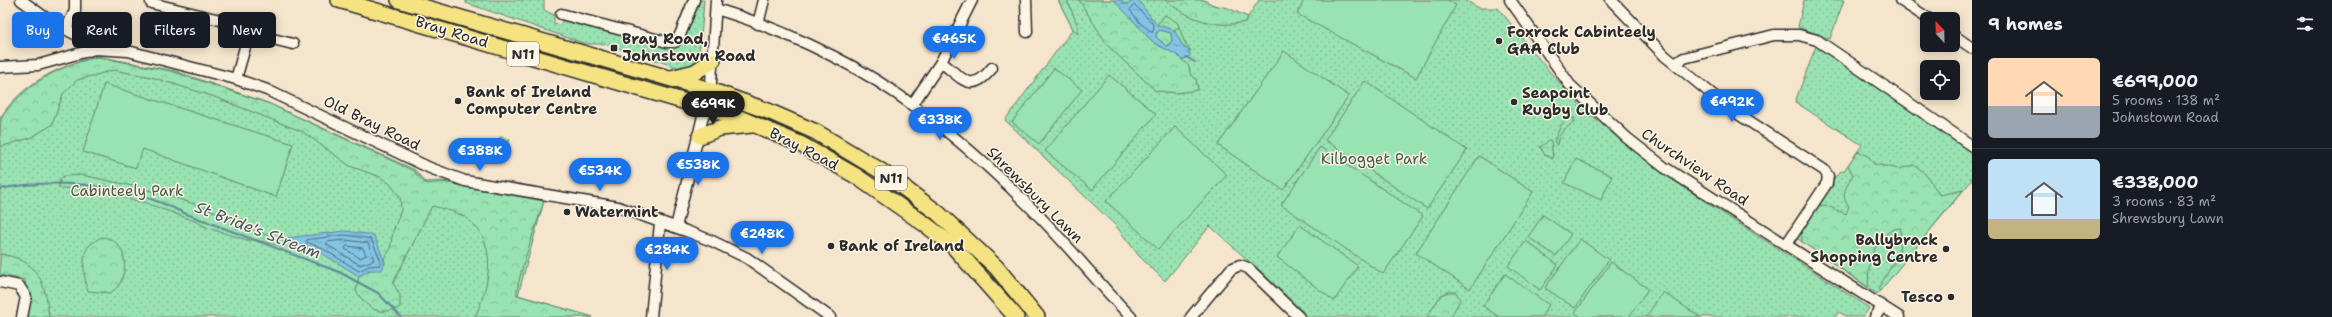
<!DOCTYPE html>
<meta charset="utf-8">
<style>
:root{--surface:#171b24;--page:#20242c;--text:#f1f3f6;--muted:#9ea1a6;--line:#363941;--accent:#1a73e8}
body{margin:0;font-family:"Shantell Sans",sans-serif;background:var(--page);color:var(--text);height:100vh;display:flex;flex-direction:column;font-size:15px;white-space:nowrap}
*{box-sizing:border-box;margin:0}
p{font-size:13px;color:var(--muted)}
.icon{flex:none;width:22px;height:22px;fill:none;stroke:currentColor;stroke-width:2;stroke-linecap:round;stroke-linejoin:round}
.map{position:relative;flex:1;overflow:hidden}
.drawer{display:flex;flex-direction:column;background:var(--surface);width:360px}
.drawer>*{flex:none}
.hud{position:absolute;left:12px;top:12px;width:380px;height:36px;display:flex;gap:8px}
.needle{width:26px;rotate:338deg}
.tools{position:absolute;left:1920px;top:12px;display:grid;gap:8px}
.tools a{display:grid;place-items:center;width:40px;height:40px;border-radius:6px;background:var(--surface);box-shadow:0 2px 10px #0003;font-size:20px}
.price{position:absolute;translate:-50% -34px;padding:0 9px;border-radius:14px;background:var(--accent);color:#fff;font-size:13px;line-height:26px;filter:drop-shadow(0 1px 2px #0008)}
.price::after{content:'';position:absolute;left:50%;top:24px;width:12px;height:9px;margin-left:-6px;background:inherit;clip-path:polygon(0 0,100% 0,50% 100%)}
.price.current{background:#222;color:#fff}
ul{padding:0;list-style:none}
li{display:flex;align-items:center;gap:12px;height:100px;padding:0 16px}
li+li{border-top:1px solid var(--line)}
li span{display:grid;place-items:center;flex:none;width:112px;height:80px;border-radius:6px;color:#555}
li>.icon{margin-inline-start:auto}
span .icon{width:48px;height:48px;fill:#fffc;stroke-width:1}
li b{font-size:17px}
h2{display:flex;justify-content:space-between;align-items:center;height:48px;padding:0 16px;font-size:17px}
.tag{padding:0 14px;border-radius:6px;background:var(--surface);box-shadow:0 2px 10px #0003;font-size:14px;line-height:36px}
.tag.current{background:var(--accent);color:#fff}
main{display:flex;flex:1;min-height:0}
.map>svg:first-child{display:block}
</style>
<main>
<div class="map">
<svg width="1972" height="317" viewBox="0 0 1972 317">
<defs>
<pattern id="grass-dots" width="8" height="8" patternUnits="userSpaceOnUse"><rect width="8" height="8" fill="#99e2b1"/><path d="M2 2h.1M6 6h.1" fill="none" stroke="#84c298" stroke-width="1.8" stroke-linecap="round"/></pattern>
<pattern id="forest-crowns" width="20" height="18" patternUnits="userSpaceOnUse"><rect width="20" height="18" fill="#99e2b1"/><path d="M2 6a3 3 0 1 1 6 0M12 15a3 3 0 1 1 6 0" fill="none" stroke="#84c298"/></pattern>
<pattern id="wetland-marsh" width="20" height="14" patternUnits="userSpaceOnUse"><rect width="20" height="14" fill="#99e2b1"/><path d="M1 5h8M5 5V1M11 12h8M15 12V8" fill="none" stroke="#84c298"/></pattern>
<pattern id="water-ripples" width="26" height="14" patternUnits="userSpaceOnUse"><rect width="26" height="14" fill="#83c4e4"/><path d="M2 4q2-2 4 0t4 0M15 11q2-2 4 0t4 0" fill="none" stroke="#6b9fb9"/></pattern>
</defs>
<rect width="100%" height="100%" fill="#f5e5cd"/>
<filter id="ink" filterUnits="userSpaceOnUse"><feTurbulence type="fractalNoise" baseFrequency=".025" numOctaves="2"/><feDisplacementMap in="SourceGraphic" scale="8" xChannelSelector="R" yChannelSelector="G"/><feConvolveMatrix kernelMatrix="1 2 1 2 8 2 1 2 1" color-interpolation-filters="sRGB"/></filter>
<g filter="url(#ink)">
<!-- grass -->
<g fill="url(#grass-dots)" stroke="#62866e">
<path d="M466,0H544V10L554,15V23L560,25L564,19L670,44L697,0H704C703,10 701,57 695,63C691,67 685,67 680,68L605,44H586L466,3Z"/>
<path d="M1058,0H1204C1217,8 1233,11 1248,17L1259,0H1465L1479,8H1498C1528,44 1556,84 1591,115C1676,190 1776,245 1869,308L1863,317H1847L1839,312L1835,317H1305L1241,254L1210,226L1165,281L1139,256L1116,226L1005,120L1073,29Z"/>
<path d="M1804,0H1844L1830,39L1798,27Z"/>
<path d="M1816,46L1972,150V180L1877,294L1795,237L1832,180L1841,171L1843,172L1862,145L1795,102Z"/>
<path d="M97,56L175,71L268,103L415,170L425,182L443,181L544,201L518,295L593,317H27L25,280L0,275V118C22,83 59,66 97,56Z"/>
<path d="M500,137L510,139L506,154L496,151Z"/>
</g>
<!-- forest -->
<g fill="url(#forest-crowns)" stroke="#62866e">
<path d="M1058,0H1067L1078,26V34L1073,29Z"/>
<path d="M1079,0H1114L1154,43L1177,55L1189,66L1190,74L1196,79L1198,90L1177,93L1156,91L1108,46Z"/>
<path d="M1165,0H1204L1213,5L1228,8L1248,17L1245,22C1215,29 1189,19 1165,0Z"/>
<path d="M1165,15L1178,23L1179,27L1174,30L1157,25Z"/>
<path d="M1160,30L1171,33L1172,41L1166,46L1156,37V34Z"/>
<path d="M97,57L171,71L270,104L414,171C424,185 425,185 443,182L544,201C539,217 515,284 517,295L593,317H475C489,286 499,245 469,220C459,212 444,209 432,206L393,283L400,295V307C379,317 368,309 356,291L359,276L370,270L382,269L385,263L384,258L390,250L393,231L401,210L400,197L390,184L380,177L350,166L303,132L212,96L151,77L114,70L77,80L63,94L52,125L30,138L0,147C0,139 0,127 1,120C4,112 11,106 16,100C39,77 65,65 97,57Z"/>
<path d="M1569,118H1574L1575,122C1565,127 1557,136 1557,145L1554,141L1561,125Z"/>
<path d="M1550,140L1551,141L1553,159L1545,155L1540,147Z"/>
<path d="M1858,151L1869,157L1874,164L1899,169L1914,165C1925,171 1932,184 1940,195L1963,190L1880,291L1878,289L1899,253L1901,228C1885,228 1873,248 1870,262C1868,270 1869,279 1868,287L1802,242L1801,229L1819,206L1825,205L1846,214L1849,206C1839,197 1847,184 1853,175L1848,165Z"/>
<path d="M81,175C142,187 205,203 260,232C266,236 273,236 279,240L280,246L257,240H247L208,228L195,221L146,203L90,189L59,188L60,179L64,176Z"/>
<path d="M101,237C125,238 130,266 119,285C117,288 113,291 110,293L88,291C84,282 81,255 88,247C91,243 97,240 101,237Z"/>
<path d="M0,254C38,259 46,283 49,317H27L25,280L0,275Z"/>
<path d="M1448,292H1456L1460,300L1451,317H1427L1441,295Z"/>
</g>
<!-- wetland -->
<path fill="url(#wetland-marsh)" stroke="#62866e" d="M1179,27L1184,41L1191,51L1184,48L1174,30Z"/>
<!-- garden -->
<g fill="#99e2b1" stroke="#62866e">
<path d="M1304,0H1447L1456,5L1416,78L1297,14Z"/>
<path d="M1284,51L1349,96L1283,190L1218,145Z"/>
<path d="M1054,68L1082,90L1039,144L1012,122Z"/>
<path d="M1109,75L1156,114L1092,190L1045,151Z"/>
<path d="M1365,81L1467,150L1427,209L1325,140Z"/>
<path d="M104,84L293,144L276,197L143,149L136,168L83,152Z"/>
<path d="M1175,127L1227,175L1158,249L1106,201Z"/>
<path d="M1320,147L1423,216L1383,274L1281,205Z"/>
<path d="M1479,156L1533,192L1470,289L1416,253Z"/>
<path d="M1576,159L1612,176L1601,200L1564,183Z"/>
<path d="M1543,215L1571,234L1556,256L1528,237Z"/>
<path d="M1300,225L1358,266L1334,301L1277,257Z"/>
<path d="M1580,239L1609,260L1575,308L1545,288Z"/>
<path d="M1526,241L1558,265L1540,290L1508,266Z"/>
<path d="M1611,262L1648,289L1629,317H1581L1575,313Z"/>
<path d="M1505,274L1549,305L1541,317H1499L1483,306Z"/>
<path d="M1663,292L1700,317H1646Z"/>
</g>
<!-- water -->
<g fill="url(#water-ripples)" stroke="#60879a" fill-rule="evenodd">
<path d="M1114,0H1120L1125,4L1138,0L1157,25L1174,30L1184,48L1189,50L1190,56L1182,60L1177,55L1154,43ZM1160,30L1171,33L1172,41L1169,45L1166,46L1156,37V33Z"/>
<path d="M345,231L374,235L385,263L382,270H370L359,276L318,251L283,242V239L287,238Z"/>
</g>
<g fill="none" stroke-linecap="round" stroke-linejoin="round">
<!-- shore -->
<g stroke="#4e6875" stroke-width="1">
<path d="M1135,5L1152,23L1154,28L1152,32L1140,23L1130,10Z"/>
<path d="M345,235L371,239L380,259V265L369,266L359,271L320,247L306,242L307,240Z"/>
<path d="M345,240L368,243L374,260L360,265L326,244L328,242Z"/>
<path d="M347,246L363,248L366,255L360,258L345,249Z"/>
</g>
<!-- stream -->
<g stroke="#60879a" stroke-width="2">
<path d="M1186,57L1195,62"/>
<path d="M0,189C61,177 129,185 184,213L339,272L378,293L401,317"/>
</g>
<defs>
<g id="minor">
<path d="M21,0L50,21L88,41L95,49"/>
<path d="M1026,0L1027,32"/>
<path d="M1510,0L1570,85L1627,138L1664,167L1899,317"/>
<path d="M1611,0L1665,56L1729,108L1824,170L1828,176L1827,183L1786,245"/>
<path d="M1900,0L1929,19"/>
<path d="M151,3L228,22L249,33L293,44"/>
<path d="M716,9C774,26 847,59 897,94C948,129 997,173 1041,218C1072,250 1100,285 1131,317"/>
<path d="M561,14L667,42H675L680,35L694,0"/>
<path d="M758,24L764,0"/>
<path d="M66,29L75,11V0"/>
<path d="M1953,35L1972,48"/>
<path d="M941,62C962,78 971,95 992,68"/>
<path d="M1675,64L1684,58L1774,35H1799L1817,40L1972,146"/>
<path d="M0,67L38,65L95,49L128,51L236,79L267,90L430,168L465,181L618,207L686,231L712,241L747,258L830,317"/>
<path d="M236,79L249,33"/>
<path d="M912,105L941,62L972,0"/>
<path d="M676,227L711,83L716,0"/>
<path d="M0,282L19,286L26,297L22,317"/>
<path d="M651,317L660,223"/>
<path d="M1191,317L1231,269L1240,265L1248,268L1299,317"/>
<path d="M1875,317L1882,307"/>
</g>
<g id="highway">
<path d="M339,0L737,117L802,145L856,176L926,225L953,246L1016,317"/>
<path d="M399,0L710,90L768,111L816,132L881,171L938,213L996,267L1037,317"/>
<path d="M671,78L695,72L713,60"/>
<path d="M700,136L720,128L752,125"/>
</g>
</defs>
<!-- minor casing -->
<use href="#minor" stroke="#2b2b2b" stroke-width="13"/>
<!-- highway casing -->
<use href="#highway" stroke="#2b2b2b" stroke-width="18"/>
<!-- minor -->
<use href="#minor" stroke="#fcf5e5" stroke-width="10"/>
<!-- highway -->
<use href="#highway" stroke="#f5e382" stroke-width="15"/>
</g>
</g>
<!-- markers -->
<g fill="#2b2b2b" stroke="#fcf5e5" stroke-width="1.5">
<circle cx="1499" cy="41" r="4"/>
<rect x="610" y="44" width="8" height="8" rx="2"/>
<circle cx="458" cy="101" r="4"/>
<circle cx="1514" cy="102" r="4"/>
<circle cx="567" cy="212" r="4"/>
<circle cx="831" cy="246" r="4"/>
<circle cx="1946" cy="249" r="4"/>
<circle cx="1951" cy="297" r="4"/>
</g>
<g text-anchor="middle" dominant-baseline="central" stroke-width="3" stroke-linejoin="round" paint-order="stroke">
<!-- shield labels -->
<g fill="#fcf5e5" stroke="#6a6863" stroke-width="1">
<rect x="507" y="42" width="32" height="24" rx="3"/>
<rect x="875" y="166" width="32" height="24" rx="3"/>
</g>
<g font-size="14" font-weight="bold" fill="#2b2b2b">
<text x="523" y="54">N11</text>
<text x="891" y="178">N11</text>
</g>
<!-- street labels -->
<g font-size="15" fill="#2b2b2b" stroke="#fcf5e5">
<text transform="translate(452 32) rotate(17)">Bray Road</text>
<text transform="translate(372 123) rotate(26)">Old Bray Road</text>
<text transform="translate(804 149) rotate(27)">Bray Road</text>
<text transform="translate(1695 167) rotate(34)">Churchview Road</text>
<text transform="translate(1035 195) rotate(45)">Shrewsbury Lawn</text>
</g>
<!-- poi labels -->
<g font-size="15" font-weight="bold" fill="#2b2b2b" stroke="#fcf5e5" text-anchor="start">
<text x="1507" y="32">Foxrock Cabinteely<tspan x="1507" dy="17">GAA Club</tspan></text>
<text x="622" y="39">Bray Road,<tspan x="622" dy="17">Johnstown Road</tspan></text>
<text x="466" y="92">Bank of Ireland<tspan x="466" dy="17">Computer Centre</tspan></text>
<text x="1522" y="93">Seapoint<tspan x="1522" dy="17">Rugby Club</tspan></text>
<text x="575" y="212">Watermint</text>
<text x="1938" y="240" text-anchor="end">Ballybrack<tspan x="1938" dy="17">Shopping Centre</tspan></text>
<text x="839" y="246">Bank of Ireland</text>
<text x="1943" y="297" text-anchor="end">Tesco</text>
</g>
<!-- park labels -->
<g font-size="15" fill="#46594c" stroke="#fcf5e5">
<text x="1374" y="159">Kilbogget Park</text>
<text x="127" y="191">Cabinteely Park</text>
</g>
<!-- water labels -->
<g font-size="16" font-style="italic" fill="#455962" stroke="#fcf5e5">
<text transform="translate(258 230) rotate(21)">St Bride's Stream</text>
</g>
</g>
</svg>
<div class="tools">
<a><svg class="needle" viewBox="-14 -14 28 28"><path d="M0-13l5 13h-10z" fill="#e53935"/><path d="M0 13l5-13h-10z" fill="#9ea1a6"/></svg></a>
<a><svg class="icon" aria-label="locate" viewBox="0 0 24 24"><circle cx="12" cy="12" r="6"/><path d="M12 2v4M12 18v4M2 12h4M18 12h4"/></svg></a>
</div>
<b class="price" style="left:954px;top:60px">€465K</b>
<b class="price" style="left:1732px;top:123px">€492K</b>
<b class="price current" style="left:713px;top:125px">€699K</b>
<b class="price" style="left:940px;top:141px">€338K</b>
<b class="price" style="left:480px;top:172px">€388K</b>
<b class="price" style="left:698px;top:186px">€538K</b>
<b class="price" style="left:600px;top:192px">€534K</b>
<b class="price" style="left:762px;top:255px">€248K</b>
<b class="price" style="left:667px;top:271px">€284K</b>
<div class="hud">
<a class="tag current">Buy</a>
<a class="tag">Rent</a>
<a class="tag">Filters</a>
<a class="tag">New</a>
</div>
</div>
<section class="drawer">
<h2>9 homes<svg class="icon" aria-label="filters" viewBox="0 0 24 24"><path d="M4 7h16M4 17h16"/><circle cx="9" cy="7" r="2"/><circle cx="15" cy="17" r="2"/></svg></h2>
<ul>
<li><span style="background:linear-gradient(#ffd9b3 60%,#9aa5b1 0)"><svg class="icon" aria-label="home" viewBox="0 0 24 24"><path d="M3 11l9-7 9 7M6 9v11h12V9"/></svg></span><div><b>€699,000</b><p>5 rooms · 138 m²</p><p>Johnstown Road</p></div></li>
<li><span style="background:linear-gradient(#bfe0f5 75%,#c2b280 0)"><svg class="icon" aria-label="home" viewBox="0 0 24 24"><path d="M3 11l9-7 9 7M6 9v11h12V9"/></svg></span><div><b>€338,000</b><p>3 rooms · 83 m²</p><p>Shrewsbury Lawn</p></div></li>
</ul>
</section>
</main>
